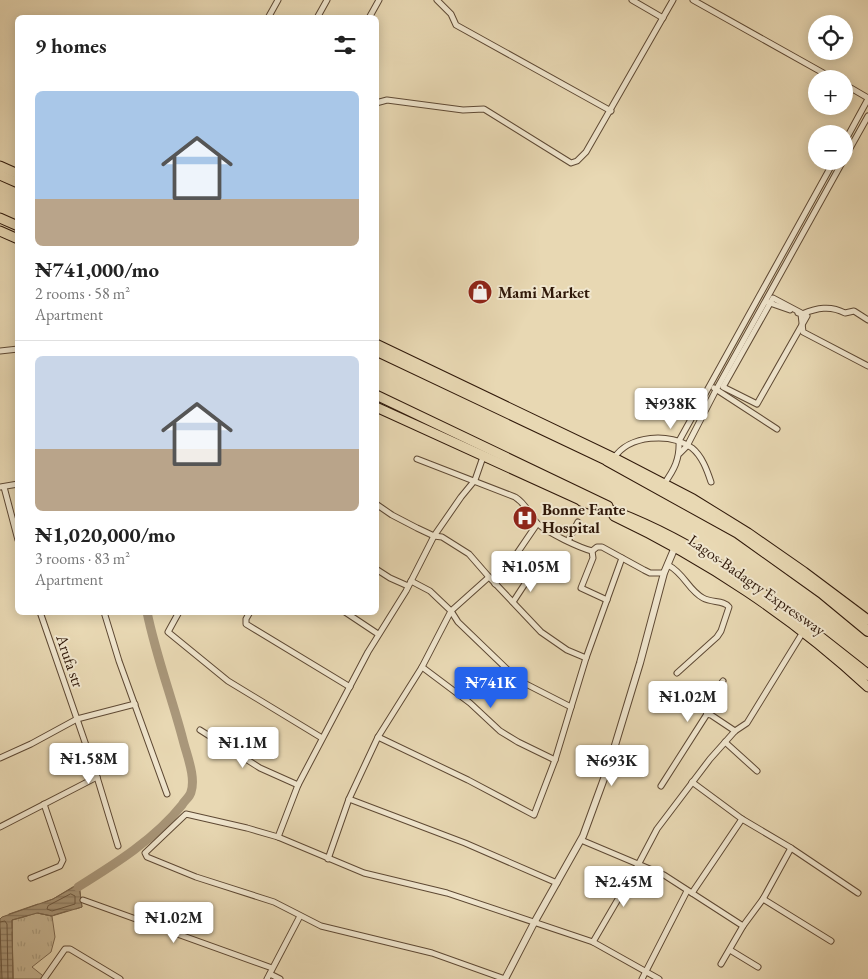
<!DOCTYPE html>
<meta charset="utf-8">
<style>
:root{--surface:#fff;--page:#f2f2f2;--text:#222;--muted:#767676;--line:#e0e0e0;--accent:#2563eb}
body{margin:0;font-family:"EB Garamond",serif;background:var(--page);color:var(--text);height:100vh;display:flex;flex-direction:column;font-size:19px;white-space:nowrap}
*{box-sizing:border-box;margin:0}
p{font-size:16px;color:var(--muted)}
.icon{flex:none;width:28px;height:28px;fill:none;stroke:currentColor;stroke-width:2;stroke-linecap:round;stroke-linejoin:round}
.map{position:relative;flex:1;overflow:hidden}
.drawer{position:absolute;left:15px;top:15px;width:364px;height:600px;display:flex;flex-direction:column;background:var(--surface);border-radius:8px;box-shadow:0 2px 12px #0003}
.drawer>*{flex:none}
.fabs{position:absolute;left:808px;top:15px;display:grid;gap:10px}
.fabs a{display:grid;place-items:center;width:45px;height:45px;border-radius:50%;background:var(--surface);box-shadow:0 2px 12px #0003;font-size:25px}
.price{position:absolute;translate:-50% -42px;padding:0 11px;border-radius:5px;background:#fff;color:#222;font-size:16px;line-height:32px;filter:drop-shadow(0 1px 2px #0008)}
.price::after{content:'';position:absolute;left:50%;top:30px;width:15px;height:11px;margin-left:-8px;background:inherit;clip-path:polygon(0 0,100% 0,50% 100%)}
.price.current{background:var(--accent);color:#fff}
ul{padding:0;list-style:none}
li{display:grid;align-content:center;gap:10px;height:265px;padding:0 20px}
li+li{border-top:1px solid var(--line)}
li span{display:grid;place-items:center;height:155px;border-radius:8px;color:#555}
li>.icon{margin-inline-start:auto}
span .icon{width:90px;height:90px;fill:#fffc;stroke-width:1}
li b{font-size:21px}
h2{display:flex;justify-content:space-between;align-items:center;height:60px;padding:0 20px;font-size:21px}
.map>svg:first-child{display:block}
</style>
<div class="map">
<svg width="868" height="979" viewBox="0 0 868 979">
<defs>
<pattern id="grass-tufts" width="24" height="20" patternUnits="userSpaceOnUse" patternTransform="scale(1.25)"><rect width="24" height="20" fill="#c9b896"/><path d="M3 7l-1-3M5 7V3M7 7l1-3M15 17l-1-3M17 17v-4M19 17l1-3" fill="none" stroke="#ad9e80"/></pattern>
<pattern id="water-rules" width="6" height="5" patternUnits="userSpaceOnUse" patternTransform="scale(1.25)"><rect width="6" height="5" fill="#a9977a"/><path d="M0 2.5h6" fill="none" stroke="#8a7a62"/></pattern>
</defs>
<rect width="100%" height="100%" fill="#e8d8b3"/>
<filter id="stains"><feTurbulence type="fractalNoise" baseFrequency=".004" numOctaves="4"/><feColorMatrix values="0 0 0 0 .2 0 0 0 0 .09 0 0 0 0 .02 0 0 0 .5 -.17"/></filter>
<radialGradient id="worn" r=".72"><stop offset=".6" stop-color="#630" stop-opacity="0"/><stop offset="1" stop-color="#630" stop-opacity=".3"/></radialGradient>
<!-- grass -->
<path fill="url(#grass-tufts)" stroke="#7c6850" d="M37,913L52,916L55,937L51,952L32,967L47,979H13L12,920Z"/>
<!-- water -->
<path fill="url(#water-rules)" stroke="#79654d" d="M79,884L82,907L52,916L37,913L12,920L13,979H0V919L2,917L53,899Z"/>
<g fill="none" stroke-linecap="round" stroke-linejoin="round">
<!-- shore -->
<g stroke="#6c5842" stroke-width="1">
<path d="M71,894L75,896V904L52,911L47,909L48,906Z"/>
<path d="M0,922L5,921L7,924L8,979"/>
<path d="M0,929L2,979"/>
</g>
<!-- stream -->
<g stroke="#79654d" stroke-width="1">
<path d="M45,902L53,899L76,885"/>
<path d="M76,909L82,907L79,885"/>
<path d="M38,913L51,916"/>
<path d="M9,914L38,904"/>
<path d="M54,915L67,911"/>
<path d="M12,928V920L27,916"/>
<path d="M12,932L13,979"/>
</g>
<!-- river -->
<path stroke="#a9977a" stroke-width="9" d="M78,887C115,864 155,839 182,805C184,801 190,797 191,792C196,777 187,756 183,740C172,698 156,656 147,612"/>
<defs>
<g id="minor">
<path d="M437,0L451,14L456,25L611,111"/>
<path d="M632,0L663,18"/>
<path d="M693,0L834,79"/>
<path d="M268,18L278,0"/>
<path d="M317,18L327,0"/>
<path d="M369,18L379,0"/>
<path d="M844,84L868,98"/>
<path d="M376,103L387,100L463,110L484,109L571,163L577,161L586,152L673,0"/>
<path d="M844,143L868,99"/>
<path d="M844,159L868,116"/>
<path d="M773,298L807,316L757,404L723,387Z"/>
<path d="M767,302L790,310"/>
<path d="M798,313L801,314L803,332L868,366"/>
<path d="M802,314C817,308 830,305 845,313L854,311L868,320"/>
<path d="M0,351L18,349"/>
<path d="M714,388L777,429"/>
<path d="M680,453L687,446L716,390L843,161"/>
<path d="M614,458C629,435 670,432 692,448C702,456 707,470 711,482"/>
<path d="M417,459L515,497C528,505 529,516 538,524C548,533 580,548 592,551L597,547H602L644,570L650,573H664"/>
<path d="M664,484C674,470 680,459 679,441L834,161"/>
<path d="M0,487L18,484"/>
<path d="M4,487L18,540"/>
<path d="M376,504L392,515L417,528L434,536L442,537L469,554L489,577L541,632L567,650L586,658"/>
<path d="M568,541L578,522"/>
<path d="M592,551L593,558L581,588L607,600"/>
<path d="M668,565C685,574 688,590 703,598C712,603 724,600 729,607L721,631L717,637L677,673"/>
<path d="M376,569L390,578L408,586"/>
<path d="M411,581L430,591L451,611L458,622L510,672L522,682L571,707"/>
<path d="M495,584L505,571L537,524"/>
<path d="M513,602L532,573"/>
<path d="M40,612L97,777L118,846"/>
<path d="M104,612L119,661L167,794"/>
<path d="M179,612L168,632L228,681L322,738"/>
<path d="M250,612L246,619V624L350,687"/>
<path d="M345,612L378,634"/>
<path d="M422,667L470,703L500,731L518,742L555,760"/>
<path d="M707,714L704,706L723,681"/>
<path d="M200,730L260,768L298,785"/>
<path d="M378,737L468,780L534,815L555,760L586,658L622,558"/>
<path d="M725,742L757,771"/>
<path d="M0,758L31,744L77,719L135,704"/>
<path d="M692,782L742,819L791,848L858,893"/>
<path d="M661,786L707,714L711,715L735,731"/>
<path d="M349,799L465,843L557,883"/>
<path d="M0,827L97,777"/>
<path d="M278,837L298,785L368,652L406,591L434,536L461,497L475,480L483,457"/>
<path d="M581,840L664,875L743,926"/>
<path d="M328,859L349,799L378,737L422,667L451,611L489,577"/>
<path d="M31,878L60,866L63,860L44,804"/>
<path d="M692,893L742,819"/>
<path d="M763,899L831,941"/>
<path d="M83,900L272,968"/>
<path d="M593,942L638,865L657,829L710,759L735,731L747,723L803,632"/>
<path d="M730,950L758,967"/>
<path d="M721,964L743,926L763,899L791,848"/>
<path d="M270,974L280,979"/>
<path d="M44,979L65,949H70L120,979"/>
<path d="M267,979L300,916"/>
<path d="M505,979L432,953L321,926L274,902L196,877L147,857L145,853L186,814L247,828L278,837L364,873L447,893L593,942L659,979"/>
<path d="M642,979L687,891"/>
</g>
<path id="tertiary" d="M505,979L534,923L583,836L609,765L640,663L664,573L675,547"/>
<g id="primary">
<path d="M0,166L18,174"/>
<path d="M0,231L18,239"/>
<path d="M376,344L614,458L693,499L748,533L804,572L868,620"/>
<path d="M376,407L589,504"/>
<path d="M614,516C705,559 794,618 868,687"/>
</g>
<g id="trunk">
<path d="M0,175L18,183"/>
<path d="M0,218L18,226"/>
<path d="M376,351L608,461"/>
<path d="M376,395L608,506"/>
</g>
<g id="motorway">
<path d="M608,461L738,533L822,593L868,631"/>
<path d="M582,501C690,532 781,606 868,675"/>
</g>
</defs>
<!-- minor casing -->
<use href="#minor" stroke="#5e4934" stroke-width="7"/>
<!-- tertiary casing -->
<use href="#tertiary" stroke="#5e4934" stroke-width="8"/>
<!-- primary casing -->
<use href="#primary" stroke="#30190a" stroke-width="11"/>
<!-- trunk casing -->
<use href="#trunk" stroke="#30190a" stroke-width="11"/>
<!-- motorway casing -->
<use href="#motorway" stroke="#30190a" stroke-width="12"/>
<!-- minor -->
<use href="#minor" stroke="#f0e6ce" stroke-width="5"/>
<!-- tertiary -->
<use href="#tertiary" stroke="#f0e6ce" stroke-width="6"/>
<!-- primary -->
<use href="#primary" stroke="#e8d8b3" stroke-width="9"/>
<!-- trunk -->
<use href="#trunk" stroke="#e8d8b3" stroke-width="9"/>
<!-- motorway -->
<use href="#motorway" stroke="#e8d8b3" stroke-width="10"/>
</g>
<!-- icons -->
<defs>
<symbol id="shop-disc" viewBox="-11 -11 22 22"><circle r="9.5" fill="#8f2418" stroke="#f0e6ce"/><path d="M-5-2.5h2.3a2.7 3.5 0 0 1 5.4 0H5L5.5 6h-11ZM-1.5-2.5h3a1.5 2.3 0 0 0-3 0Z" fill="#fff"/></symbol>
<symbol id="hospital-disc" viewBox="-11 -11 22 22"><circle r="9.5" fill="#8f2418" stroke="#f0e6ce"/><path d="M-5-5h3v3.5h4V-5h3V5h-3V1.5h-4V5h-3Z" fill="#fff"/></symbol>
</defs>
<g fill-rule="evenodd">
<use href="#shop-disc" x="466" y="278" width="28" height="28"/>
<use href="#hospital-disc" x="511" y="504" width="28" height="28"/>
</g>
<g text-anchor="middle" dominant-baseline="central" stroke-width="4" stroke-linejoin="round" paint-order="stroke">
<!-- poi labels -->
<g font-size="16" font-weight="bold" fill="#30190a" stroke="#f0e6ce" text-anchor="start">
<text x="498" y="292">Mami Market</text>
<text x="542" y="509">Bonne Fante<tspan x="542" dy="18">Hospital</tspan></text>
</g>
<!-- street labels -->
<g font-size="16" fill="#30190a" stroke="#f0e6ce">
<text transform="translate(757 585) rotate(35)">Lagos-Badagry Expressway</text>
<text transform="translate(70 661) rotate(71)">Arufa str</text>
</g>
</g>
<rect width="100%" height="100%" filter="url(#stains)"/>
<rect width="100%" height="100%" fill="url(#worn)"/>
</svg>
<div class="fabs">
<a><svg class="icon" aria-label="locate" viewBox="0 0 24 24"><circle cx="12" cy="12" r="6"/><path d="M12 2v4M12 18v4M2 12h4M18 12h4"/></svg></a>
<a>+</a>
<a>−</a>
</div>
<b class="price" style="left:671px;top:430px">₦938K</b>
<b class="price" style="left:531px;top:593px">₦1.05M</b>
<b class="price current" style="left:491px;top:709px">₦741K</b>
<b class="price" style="left:688px;top:723px">₦1.02M</b>
<b class="price" style="left:243px;top:769px">₦1.1M</b>
<b class="price" style="left:89px;top:785px">₦1.58M</b>
<b class="price" style="left:612px;top:787px">₦693K</b>
<b class="price" style="left:624px;top:908px">₦2.45M</b>
<b class="price" style="left:174px;top:944px">₦1.02M</b>
<section class="drawer">
<h2>9 homes<svg class="icon" aria-label="filters" viewBox="0 0 24 24"><path d="M4 7h16M4 17h16"/><circle cx="9" cy="7" r="2"/><circle cx="15" cy="17" r="2"/></svg></h2>
<ul>
<li><span style="background:linear-gradient(#a9c7e8 70%,#b9a48a 0)"><svg class="icon" aria-label="home" viewBox="0 0 24 24"><path d="M3 11l9-7 9 7M6 9v11h12V9"/></svg></span><div><b>₦741,000/mo</b><p>2 rooms · 58 m²</p><p>Apartment</p></div></li>
<li><span style="background:linear-gradient(#c9d6e8 60%,#b9a48a 0)"><svg class="icon" aria-label="home" viewBox="0 0 24 24"><path d="M3 11l9-7 9 7M6 9v11h12V9"/></svg></span><div><b>₦1,020,000/mo</b><p>3 rooms · 83 m²</p><p>Apartment</p></div></li>
</ul>
</section>
</div>
